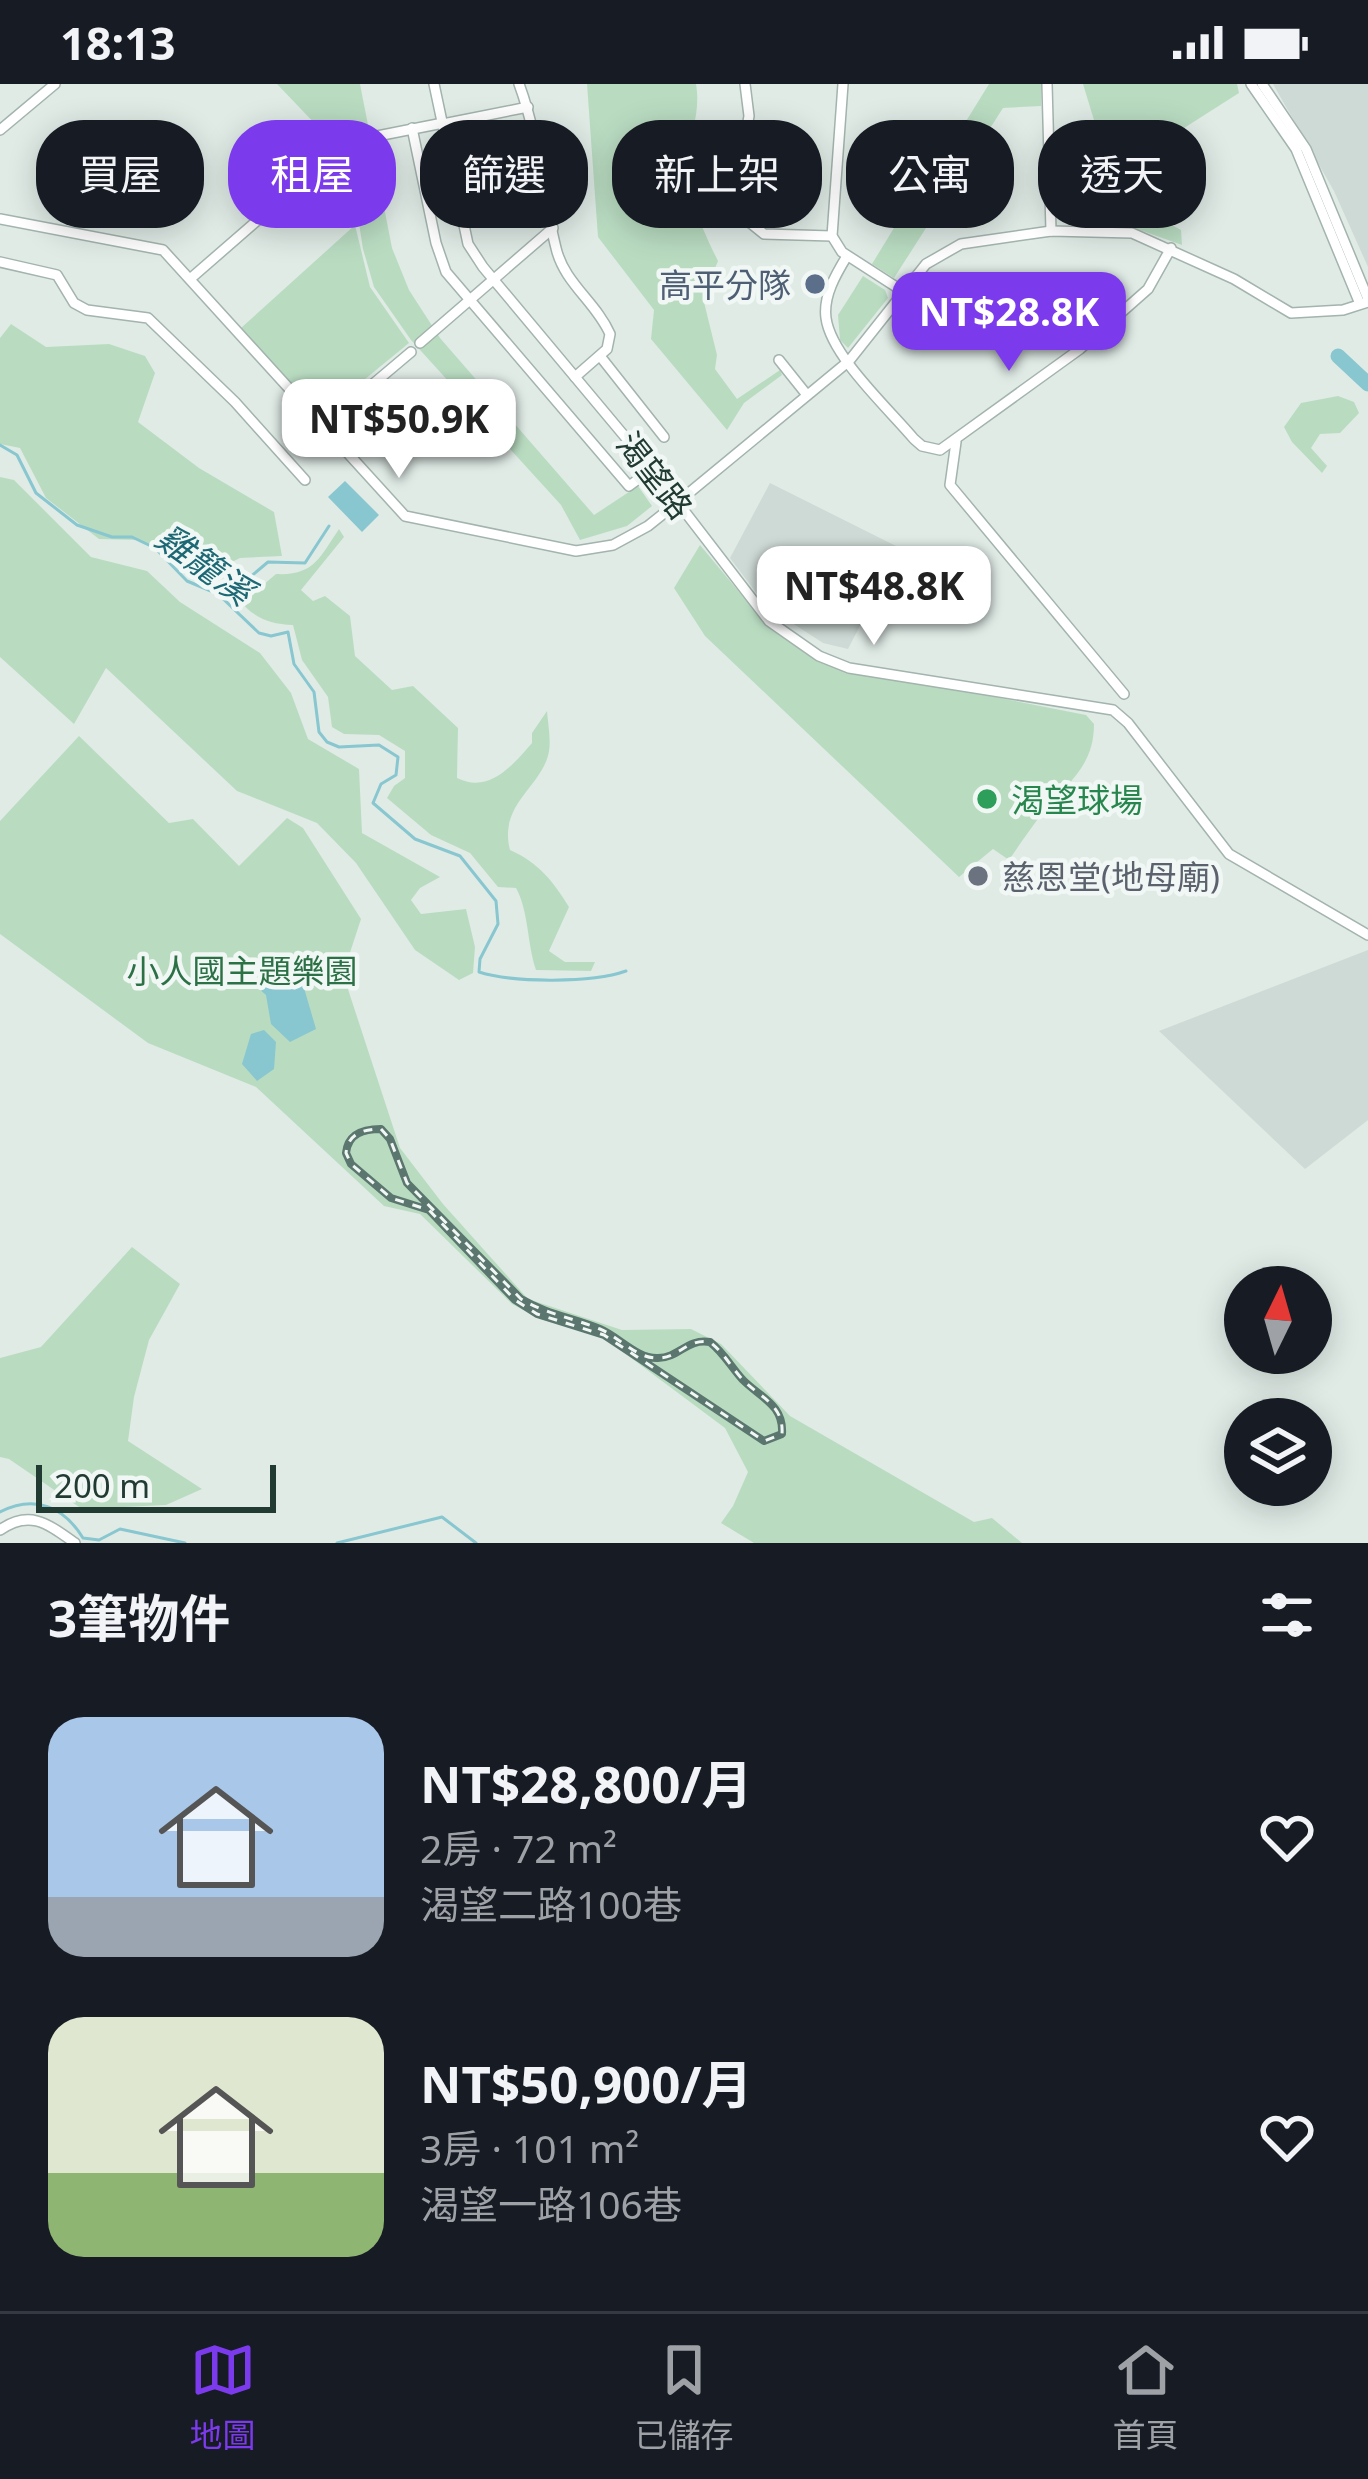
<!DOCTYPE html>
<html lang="zh-TW">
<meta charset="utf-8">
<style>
:root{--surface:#171b24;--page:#20242c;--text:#f1f3f6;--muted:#9ea1a6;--line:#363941;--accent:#7c3aed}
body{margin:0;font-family:"Noto Sans","Noto Sans TC",sans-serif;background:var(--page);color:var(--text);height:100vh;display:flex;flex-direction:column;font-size:45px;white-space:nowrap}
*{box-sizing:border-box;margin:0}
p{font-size:39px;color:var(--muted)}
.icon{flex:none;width:66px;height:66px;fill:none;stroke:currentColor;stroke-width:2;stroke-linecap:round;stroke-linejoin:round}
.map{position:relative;height:1459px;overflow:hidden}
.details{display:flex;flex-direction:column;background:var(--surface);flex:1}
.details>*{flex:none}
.banner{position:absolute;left:36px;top:36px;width:1296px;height:108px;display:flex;gap:24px}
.needle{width:78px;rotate:5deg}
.controls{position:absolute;left:1224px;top:1182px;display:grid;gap:24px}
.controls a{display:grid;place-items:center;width:108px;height:108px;border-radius:50%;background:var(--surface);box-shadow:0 6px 30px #0003;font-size:60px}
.scale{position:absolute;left:36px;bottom:30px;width:240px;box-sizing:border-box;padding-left:12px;border:6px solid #213b33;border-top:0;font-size:33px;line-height:42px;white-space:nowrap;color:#213b33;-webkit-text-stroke:9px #f0f7f4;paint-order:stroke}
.price{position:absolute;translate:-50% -102px;padding:0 27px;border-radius:24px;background:#fff;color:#222;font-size:39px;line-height:78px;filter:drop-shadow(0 3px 6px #0008)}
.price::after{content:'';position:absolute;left:50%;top:72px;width:36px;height:27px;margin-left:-18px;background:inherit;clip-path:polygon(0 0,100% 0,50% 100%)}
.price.selected{background:var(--accent);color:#fff}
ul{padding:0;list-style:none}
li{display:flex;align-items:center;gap:36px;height:300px;padding:0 48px}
li span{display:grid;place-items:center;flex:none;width:336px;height:240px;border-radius:36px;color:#555}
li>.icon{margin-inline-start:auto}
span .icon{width:144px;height:144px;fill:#fffc;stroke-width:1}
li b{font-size:51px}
h2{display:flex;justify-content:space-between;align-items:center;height:144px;padding:0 48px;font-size:51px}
.tag{padding:0 42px;border-radius:48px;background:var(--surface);box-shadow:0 6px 30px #0003;font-size:42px;line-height:108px}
.tag.selected{background:var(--accent);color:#fff}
.status{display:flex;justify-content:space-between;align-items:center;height:84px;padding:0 60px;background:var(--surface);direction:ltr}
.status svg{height:33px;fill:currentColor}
.tabs{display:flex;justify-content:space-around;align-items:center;height:168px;border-top:3px solid var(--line);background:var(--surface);font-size:33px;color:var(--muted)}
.tabs a{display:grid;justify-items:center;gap:6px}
.tabs .selected{color:var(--accent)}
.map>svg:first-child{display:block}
</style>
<div class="status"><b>18:13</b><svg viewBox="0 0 49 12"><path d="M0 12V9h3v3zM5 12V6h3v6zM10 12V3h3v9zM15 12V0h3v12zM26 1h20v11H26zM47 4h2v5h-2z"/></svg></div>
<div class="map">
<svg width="1368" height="1459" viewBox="0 0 1368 1459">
<rect width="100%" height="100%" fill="#e0ebe6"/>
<!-- built -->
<g fill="#cedad5">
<path d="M1273,0H1368V183L1334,107Z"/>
<path d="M770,399L900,464L848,565L823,559L766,522L730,474Z"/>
<path d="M1368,866V1036L1305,1085L1159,947Z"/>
</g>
<!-- green -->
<g fill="#b9dcc1">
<path d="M277,0H360L392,164L409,206L440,254L594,431L638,402L652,422L627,442L580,456L561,421L411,256L374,203L363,165L350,81L340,66Z"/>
<path d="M587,0H696C701,27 690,49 689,76C686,111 703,146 718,177L703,214L717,271L715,285L737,315L780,286L782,291L744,319L727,346L651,255L654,226L598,153Z"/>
<path d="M989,0H1041V22L1003,24L894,194L872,180L908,121L914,128L922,127L931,94Z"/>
<path d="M1083,0H1237L1239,9L1129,79L1154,131L1181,146L1182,161L1126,141Z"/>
<path d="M355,141L370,203L409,259L320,332L241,244Z"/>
<path d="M863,192L885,206L888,214L848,264L840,256L838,231Z"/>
<path d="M11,240L46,263L109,260L145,272L155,289L138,338L199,384L274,428L282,472L240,474L195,496L141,456L99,455L46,414L20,364L0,360V254Z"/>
<path d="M1338,312L1354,318L1359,329L1340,349L1320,350L1311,364L1327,382L1322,389L1292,358L1284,343L1301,319Z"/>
<path d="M0,393L14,396L91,473L147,487L180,518L260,569L291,609L308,655L359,685L362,749L440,793L420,804L411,816L421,830L466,825L475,863L473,889L459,896L415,866L356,779L317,739L237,707L106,584L74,640L0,573Z"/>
<path d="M339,445L344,453L301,506L313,517L325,512L350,532L355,572L392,606L413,602L458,644L457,694C489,710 512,682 532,659V649L547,627C548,640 551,655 549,667C543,703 498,719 510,766C539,779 553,797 569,823L549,867L565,878H595L591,887L536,886C527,860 529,828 516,804L498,803L470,769L431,751L387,714L394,702L405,694V667L379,651L344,650L332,643L328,613L302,576L293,541C266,540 251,532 235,511L263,501L276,490C314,492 320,473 339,445Z"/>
<path d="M700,461L765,539L823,579L1086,631L1094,640C1094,683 1068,698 1043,728C1031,744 1020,760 1009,776L993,765L959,793L705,552L674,504Z"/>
<path d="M79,652L169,739L193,735L239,782L287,734L303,744L361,835L343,890L400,1064L443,1120L528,1215L622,1246L691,1245L721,1260L790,1332L974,1438L992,1434L1022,1459H754L721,1439L733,1422L748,1388L725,1344L603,1253L540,1235L512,1220L420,1130L384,1122L256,1003L148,959L0,850V737Z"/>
<path d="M132,1163L180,1200L149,1256L134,1313L128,1357L202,1405L166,1421L82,1425L9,1375L0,1373V1274L41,1263Z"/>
</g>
<!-- water -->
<g fill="#88c6d0">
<path d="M345,397L379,431L362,448L328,413Z"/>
<path d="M281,882H293L299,887L316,945L290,958L271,940L266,911L258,904L264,892Z"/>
<path d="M264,946L276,958L274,985L257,997L242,980L251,950Z"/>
</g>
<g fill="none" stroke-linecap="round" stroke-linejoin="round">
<!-- stream -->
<g stroke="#88c6d0" stroke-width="3">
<path d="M0,361L17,371L36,409L77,441L112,453H132L155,464L187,497L218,510L259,549L271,552L288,548L294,580L314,608L319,648L327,658L339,663L379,661L398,673L396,691L381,700L373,719L415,755L460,772L496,817L498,840L480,875L479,888C514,899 592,899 626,887"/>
<path d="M218,510L249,494L268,478L305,479L329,442"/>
<path d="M0,1428C35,1410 64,1423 83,1454L99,1456L120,1445L185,1459"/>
<path d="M337,1459L442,1433L476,1459"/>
</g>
<!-- river -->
<path stroke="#88c6d0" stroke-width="15" d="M1338,272L1368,300"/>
<defs>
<g id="minor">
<path d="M434,0L468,160L483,183L652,385L769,537L819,572L849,584L1113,626L1128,639L1229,770L1368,851"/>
<path d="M519,0C539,54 542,109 556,164C564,199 596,218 610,250L607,265L575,293"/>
<path d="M745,0L749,32L736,104L743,133L764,150L832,152"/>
<path d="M843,0L832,152L842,168L904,208"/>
<path d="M1047,0L1051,147"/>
<path d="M1251,0L1296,65L1360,220"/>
<path d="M1262,0L1306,65L1368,215"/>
<path d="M443,40L528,23"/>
<path d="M412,44L436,159L446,188L629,402L652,385"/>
<path d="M0,46L55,0"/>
<path d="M347,58L443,39"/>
<path d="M0,135L163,166L405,432L576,467L613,461L648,442L678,418L849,277L926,180L961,160L1051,147L1132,149L1234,195L1291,229L1343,226L1368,218"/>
<path d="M847,172C836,190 823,212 826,234C831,272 888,324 914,355L922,362L940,366L1080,265L1148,205L1171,164"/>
<path d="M0,178L57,191L74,219L87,226L148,234L235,318L305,396"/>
<path d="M190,195L335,69"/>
<path d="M420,259L553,144"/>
<path d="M600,272L664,353"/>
<path d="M779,276L807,311"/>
<path d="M322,343L411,268"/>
<path d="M956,358L950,401L1124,610"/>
<path d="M0,1446C30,1425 48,1440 75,1459"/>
</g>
</defs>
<!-- minor casing -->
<use href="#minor" stroke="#a3b3ad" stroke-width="12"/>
<!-- minor -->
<use href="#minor" stroke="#fff" stroke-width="9"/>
<defs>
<path id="rail" d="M381,1045L390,1055L407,1099L521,1215C546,1230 573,1234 600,1245C619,1253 637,1275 658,1274C679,1274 687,1254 710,1258C724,1269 731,1283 743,1296C761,1314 784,1321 782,1350L764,1357L604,1251L537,1230L515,1216L429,1126L391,1114L351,1080L346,1069C348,1049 364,1045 381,1045Z"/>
</defs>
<!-- rail casing -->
<use href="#rail" stroke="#5b766e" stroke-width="8"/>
<!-- rail -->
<use href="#rail" stroke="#f0f7f4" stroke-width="3" stroke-dasharray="9" stroke-linecap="butt"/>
</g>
<!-- markers -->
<circle fill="#5c6f8a" stroke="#f0f7f4" stroke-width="4.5" cx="815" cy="200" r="12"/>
<circle fill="#2e9e5b" stroke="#f0f7f4" stroke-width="4.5" cx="987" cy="715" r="12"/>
<circle fill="#6b7280" stroke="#f0f7f4" stroke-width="4.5" cx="978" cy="792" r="12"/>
<g text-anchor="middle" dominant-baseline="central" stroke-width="9" stroke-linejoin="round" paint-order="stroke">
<!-- service labels -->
<g font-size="33" fill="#4e5e75" stroke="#f0f7f4" text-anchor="end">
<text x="791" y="200">高平分隊</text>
</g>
<!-- street labels -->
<g font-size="33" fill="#213b33" stroke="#f0f7f4">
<text transform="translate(655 391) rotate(52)">渴望路</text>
</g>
<!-- leisure labels -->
<g font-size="33" fill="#27864d" stroke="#f0f7f4" text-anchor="start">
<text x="1011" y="715">渴望球場</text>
</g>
<!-- worship labels -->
<g font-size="33" fill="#5b616d" stroke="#f0f7f4" text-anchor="start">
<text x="1002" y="792">慈恩堂(地母廟)</text>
</g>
<!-- park labels -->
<g font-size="33" fill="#2c7145" stroke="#f0f7f4">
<text x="242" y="886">小人國主題樂園</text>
</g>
<!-- water labels -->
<g font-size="36" font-style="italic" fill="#1c6875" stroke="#f0f7f4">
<text transform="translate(205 480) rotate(36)">雞籠溪</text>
</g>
</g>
</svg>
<div class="controls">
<a><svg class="needle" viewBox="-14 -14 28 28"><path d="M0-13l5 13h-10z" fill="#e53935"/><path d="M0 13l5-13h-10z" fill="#9ea1a6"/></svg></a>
<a><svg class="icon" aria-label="layers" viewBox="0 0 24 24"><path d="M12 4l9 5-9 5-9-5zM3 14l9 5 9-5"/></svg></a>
</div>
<div class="scale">200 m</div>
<b class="price selected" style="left:1009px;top:290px">NT$28.8K</b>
<b class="price" style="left:399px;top:397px">NT$50.9K</b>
<b class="price" style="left:874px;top:564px">NT$48.8K</b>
<div class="banner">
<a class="tag">買屋</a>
<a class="tag selected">租屋</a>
<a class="tag">篩選</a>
<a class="tag">新上架</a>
<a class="tag">公寓</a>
<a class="tag">透天</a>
</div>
</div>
<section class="details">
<h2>3筆物件<svg class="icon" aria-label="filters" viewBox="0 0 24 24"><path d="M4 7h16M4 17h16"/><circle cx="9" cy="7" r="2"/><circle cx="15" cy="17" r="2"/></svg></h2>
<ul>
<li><span style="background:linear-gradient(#a9c7e8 75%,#9aa5b1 0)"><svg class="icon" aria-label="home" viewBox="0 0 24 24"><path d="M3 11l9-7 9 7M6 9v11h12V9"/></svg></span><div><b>NT$28,800/月</b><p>2房 · 72 m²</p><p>渴望二路100巷</p></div><svg class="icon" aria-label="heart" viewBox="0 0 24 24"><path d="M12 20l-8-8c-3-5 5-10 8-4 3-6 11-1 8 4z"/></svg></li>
<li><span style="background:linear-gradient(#dfe7d0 65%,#8fb573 0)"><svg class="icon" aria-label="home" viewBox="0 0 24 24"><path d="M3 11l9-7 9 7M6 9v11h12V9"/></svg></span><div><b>NT$50,900/月</b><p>3房 · 101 m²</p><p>渴望一路106巷</p></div><svg class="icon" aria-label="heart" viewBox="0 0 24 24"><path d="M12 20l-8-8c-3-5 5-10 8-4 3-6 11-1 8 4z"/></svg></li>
</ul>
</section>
<nav class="tabs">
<a class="selected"><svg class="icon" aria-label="map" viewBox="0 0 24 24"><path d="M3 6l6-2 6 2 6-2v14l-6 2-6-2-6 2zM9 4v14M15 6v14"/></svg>地圖</a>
<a><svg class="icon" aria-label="saved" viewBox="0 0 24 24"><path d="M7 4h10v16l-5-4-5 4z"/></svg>已儲存</a>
<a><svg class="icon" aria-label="home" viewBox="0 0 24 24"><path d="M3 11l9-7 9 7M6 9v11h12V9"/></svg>首頁</a>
</nav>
